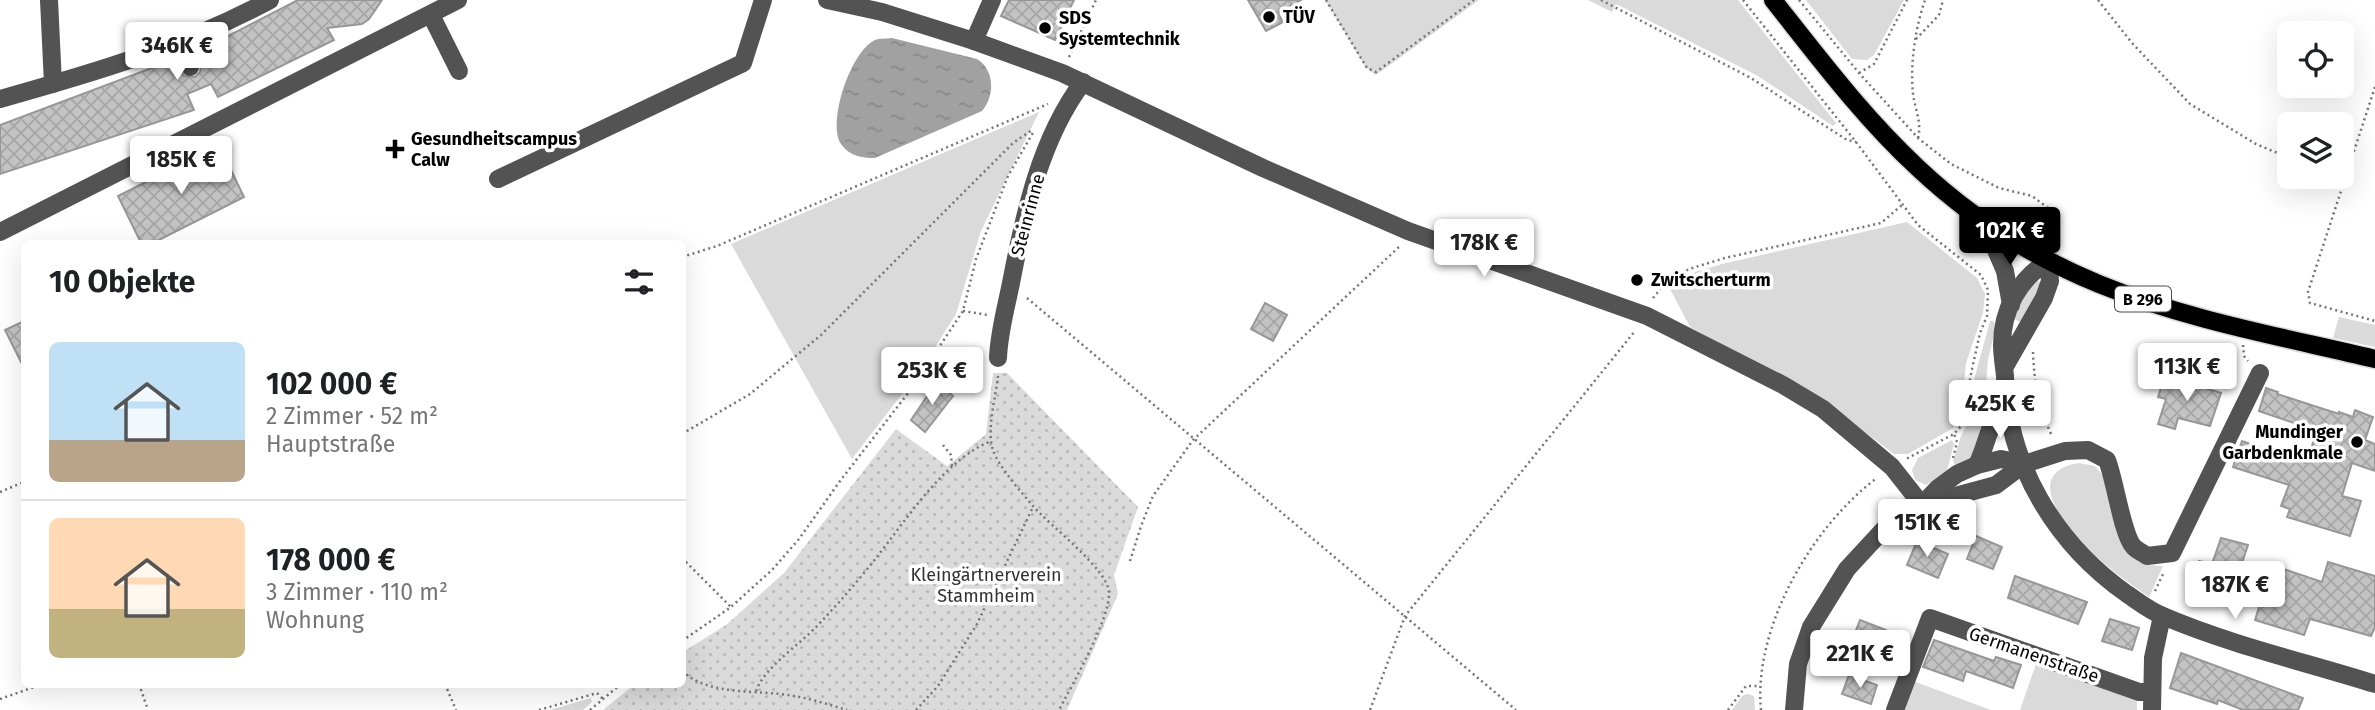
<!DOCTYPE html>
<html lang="de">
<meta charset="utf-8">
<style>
:root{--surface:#fff;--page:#f2f2f2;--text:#202124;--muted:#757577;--line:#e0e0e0;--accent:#000}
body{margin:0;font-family:"Fira Sans",sans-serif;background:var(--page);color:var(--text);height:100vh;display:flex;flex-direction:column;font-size:26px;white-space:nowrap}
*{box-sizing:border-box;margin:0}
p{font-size:23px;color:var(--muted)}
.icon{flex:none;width:38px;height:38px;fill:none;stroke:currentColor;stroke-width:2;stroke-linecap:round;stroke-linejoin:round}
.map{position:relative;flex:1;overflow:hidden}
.side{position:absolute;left:21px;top:240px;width:665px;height:448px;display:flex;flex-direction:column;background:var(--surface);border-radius:10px;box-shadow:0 7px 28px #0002}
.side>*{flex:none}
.fabs{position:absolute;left:2277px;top:21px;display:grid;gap:14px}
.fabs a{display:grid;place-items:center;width:77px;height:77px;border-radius:10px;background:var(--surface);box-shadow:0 7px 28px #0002;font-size:35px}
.price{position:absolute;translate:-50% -60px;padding:0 16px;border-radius:7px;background:#fff;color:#222;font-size:23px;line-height:46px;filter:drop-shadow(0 2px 4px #0008)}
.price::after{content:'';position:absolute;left:50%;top:42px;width:21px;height:16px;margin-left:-10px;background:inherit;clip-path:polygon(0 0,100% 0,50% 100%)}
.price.current{background:var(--accent);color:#fff}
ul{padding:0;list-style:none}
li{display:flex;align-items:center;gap:21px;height:175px;padding:0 28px}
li+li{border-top:2px solid var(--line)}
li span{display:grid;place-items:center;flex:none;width:196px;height:140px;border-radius:10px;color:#555}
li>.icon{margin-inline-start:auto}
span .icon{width:84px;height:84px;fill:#fffc;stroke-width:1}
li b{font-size:30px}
h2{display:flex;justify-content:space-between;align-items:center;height:84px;padding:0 28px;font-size:30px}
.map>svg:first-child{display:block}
</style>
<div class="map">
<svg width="2375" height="710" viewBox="0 0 2375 710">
<defs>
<pattern id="garden-dots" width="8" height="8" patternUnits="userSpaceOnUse" patternTransform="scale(1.75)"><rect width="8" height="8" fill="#dadada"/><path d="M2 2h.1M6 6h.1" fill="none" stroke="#b9b9b9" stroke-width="1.8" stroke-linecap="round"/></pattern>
<pattern id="water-ripples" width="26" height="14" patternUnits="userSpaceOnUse" patternTransform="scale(1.75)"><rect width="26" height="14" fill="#a1a1a1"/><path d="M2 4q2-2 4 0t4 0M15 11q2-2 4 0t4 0" fill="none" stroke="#898989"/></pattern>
<pattern id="building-cross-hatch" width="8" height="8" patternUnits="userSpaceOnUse" patternTransform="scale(1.75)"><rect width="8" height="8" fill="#c3c3c3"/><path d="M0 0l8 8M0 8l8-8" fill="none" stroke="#a6a6a6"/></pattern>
</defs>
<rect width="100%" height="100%" fill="#fff"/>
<!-- green -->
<g fill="#dadada">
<path d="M1325,0H1479L1376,75L1366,68Z"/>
<path d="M1588,0H1738L1836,123L1833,126L1758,76L1616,4L1612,12Z"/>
<path d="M1806,0H1904L1874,55L1867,60L1852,59Z"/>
<path d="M1039,112L981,231L956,314L922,368L852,459L731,244Z"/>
<path d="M1907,222L1977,278L1985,294L1983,313L1966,363L1961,416L1953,428L1908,454H1894L1826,403L1690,327L1670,289L1695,272L1722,264Z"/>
<path d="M2033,279L2039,281L2041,284L2036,299L2022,323L2012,318Z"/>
<path d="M2339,317L2375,325V347L2333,338Z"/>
<path d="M1990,321H1993L1996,326L1988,360L1983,420L1978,446L1970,459L1956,468L1953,461L1961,436L1969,421L1974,380Z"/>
<path d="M1952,440L1954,444L1947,471L1926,485L1915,480L1912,470L1918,458Z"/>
<path d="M2079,463L2095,466L2103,476L2111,512L2125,548L2147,565L2163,566L2149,597C2135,587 2120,577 2106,565C2081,545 2011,474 2079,463Z"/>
<path d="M2036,664L2137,701V710H2020Z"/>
<path d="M1913,681L1991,710H1903Z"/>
<path d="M1747,694L1754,696L1755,710H1732L1742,696Z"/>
<path d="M591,698L592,702L583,710H550Z"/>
</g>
<!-- garden -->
<path fill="url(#garden-dots)" d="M993,373H1007L1138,507L1114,575L1118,594L1067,710H603L635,684H682L683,652L726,625L784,573L896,429L947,466L986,434Z"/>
<!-- water -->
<path fill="url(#water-ripples)" d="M892,38L977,59C995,70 995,96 982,111L875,158C862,158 849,156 841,144C827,121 851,51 875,40C879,38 887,39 892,38Z"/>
<!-- building -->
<g fill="url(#building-cross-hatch)" stroke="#979797" stroke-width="2">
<path d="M298,0H382L369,19L362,24L327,28L334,40L218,97L211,84L187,94L194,110L0,174V125L173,60L184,76L195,77L200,72L201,67L195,53Z"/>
<path d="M1009,0H1074L1055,40L1001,16Z"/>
<path d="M1248,0H1301L1278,13L1283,22L1266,31Z"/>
<path d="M219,145L244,197L153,243H141L118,196Z"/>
<path d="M1265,303L1287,315L1273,341L1251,329Z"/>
<path d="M24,321V368L5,330Z"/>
<path d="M2165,376L2221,393L2210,426L2178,418L2175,429L2158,424L2166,399L2158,397Z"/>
<path d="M936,383L953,396L925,432L911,420Z"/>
<path d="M2266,388L2278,392L2277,394L2339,414V412L2353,417L2355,410L2373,417L2365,440L2375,444V471L2352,463L2342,496L2361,501L2350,536L2287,517L2290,509L2281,506L2289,485L2233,467L2242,441L2306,463L2317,431L2259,411Z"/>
<path d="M1976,536L2002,547L1993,569L1967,559Z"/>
<path d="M2221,538L2248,545L2239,572L2243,574L2232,605L2188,593L2199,561L2212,564Z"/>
<path d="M1917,541L1948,554L1938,578L1907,565Z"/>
<path d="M2328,562L2375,576V627L2371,636L2310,619L2304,635L2255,620L2272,565L2322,582Z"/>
<path d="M2015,576L2087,602L2078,624L2008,598Z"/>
<path d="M2110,619L2139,628L2132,650L2102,641Z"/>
<path d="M1860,620L1886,630L1877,652L1851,643Z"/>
<path d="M1934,640L1994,661L1996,657L2021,665L2013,688L1966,671L1963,681L1923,667Z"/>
<path d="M2181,653L2303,698L2298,710H2243L2218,700L2217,704L2170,688Z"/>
<path d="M1849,675L1877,685L1871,704L1842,694Z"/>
</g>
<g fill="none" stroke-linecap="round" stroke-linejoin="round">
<defs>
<path id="major" d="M1773,0C1819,58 1863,117 1918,168C1970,217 2033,257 2099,284C2187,320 2283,337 2375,359"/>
</defs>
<!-- major casing -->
<use href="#major" stroke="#dbdbdb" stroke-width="21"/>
<!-- path -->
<g stroke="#757575" stroke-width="2.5" stroke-dasharray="2 3.5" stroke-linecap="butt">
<path d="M1326,0L1367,68L1376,72L1474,0"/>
<path d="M1601,0L1751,78L1847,140L1856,142"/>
<path d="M1743,0L1856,142L1918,225L1981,275L1988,290L1987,316L1980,333L1972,369L1961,426L1954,434L1906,459"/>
<path d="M1799,0L1859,73L1918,138L1951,164L1999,188L2032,196L2051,210L2054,234L2052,244"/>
<path d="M2098,0L2132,43L2190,104L2256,144L2289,158"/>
<path d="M1916,39L1939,15L1943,0"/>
<path d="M1069,57L1096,0"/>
<path d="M1859,73L1874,64L1907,0"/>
<path d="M2375,87L2308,292L2310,303L2375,321"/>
<path d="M1918,138C1922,123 1915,109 1913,94C1910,64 1915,29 1925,0"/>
<path d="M2338,177L2345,179"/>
<path d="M682,257L717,246L1048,104"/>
<path d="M1027,298L1516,710"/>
<path d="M1653,298L1666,282L1689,269L1725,258L1881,223L1902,205"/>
<path d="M963,311L988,315"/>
<path d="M2243,345L2244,356L2248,361"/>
<path d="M2033,352C2034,383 2039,408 2052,436"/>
<path d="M998,376C996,396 986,431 993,450C998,466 1022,493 1033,506C1050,526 1109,570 1109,593C1110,619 1072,685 1059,710"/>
<path d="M682,434L750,394L821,335L1013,143L1032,130"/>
<path d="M943,445L951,455L952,467"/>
<path d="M1953,458L1957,442L1954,434"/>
<path d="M0,492L24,482"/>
<path d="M682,558L731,607"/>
<path d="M1130,561L1141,526L1153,496L1193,440L1400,246"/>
<path d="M2155,591L2164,572"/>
<path d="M682,641L731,607L772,570L799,539L840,481L912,388L963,311L976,259L1008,176L1034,131"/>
<path d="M682,671C710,697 759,689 794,696C812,699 830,705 847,710"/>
<path d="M139,684L148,710"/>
<path d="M445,684L456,710"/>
<path d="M756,691C764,668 799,645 817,626C838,604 858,581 876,558C907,519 944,460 991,441"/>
<path d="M0,699L43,684"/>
<path d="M539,710L597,693L603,699"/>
<path d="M590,710L621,684"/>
<path d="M916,710L938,686L977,624L1033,507"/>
<path d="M1370,710L1405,616L1635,331"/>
<path d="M1728,710L1746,686H1758"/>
<path d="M1761,710C1753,628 1812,526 1877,478"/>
</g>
<!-- minor -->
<g stroke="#535353" stroke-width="18">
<path d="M49,0L53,84"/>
<path d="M827,0L882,12L974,41L1062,73L1263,168L1408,231L1647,316L1783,385L1823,409L1892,467L1922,505"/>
<path d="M431,15L459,71"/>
<path d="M974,41L992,0"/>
<path d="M177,43L190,67"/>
<path d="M0,99C93,73 185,46 270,0"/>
<path d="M498,179L743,63L763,0"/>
<path d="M1984,222L2005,271L2011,305"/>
<path d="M0,232L458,0"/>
<path d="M998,358C999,332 1006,308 1011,283C1024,215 1040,139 1083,82"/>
<path d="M2004,368L2044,298L2050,281L2048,261C2019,279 2002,310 2002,345C2002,355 2004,366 2005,376C2007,465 2056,544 2127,594C2139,602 2150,611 2163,616C2231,645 2305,662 2375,684"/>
<path d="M1977,465C1987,444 1991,417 2005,401"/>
<path d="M1922,505L1996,485L2024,464L2065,451L2088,450L2107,460C2115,480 2122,533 2133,546C2136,550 2143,553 2147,556L2172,553L2260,373"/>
<path d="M1794,710L1798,664L1811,627L1847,569L1884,529L1922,505L1938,488L1957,474L1977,465L2001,459L2024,464"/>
<path d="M1895,710L1930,618L2139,692H2151"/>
<path d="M2152,710L2153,658L2162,616"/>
</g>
<!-- major -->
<use href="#major" stroke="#000" stroke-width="18"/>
</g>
<!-- markers -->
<g fill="#000" stroke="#fff" stroke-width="2.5">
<circle cx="1269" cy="17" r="7"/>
<circle cx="1045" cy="28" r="7"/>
<path d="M391.5 138.5h7v7h7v7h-7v7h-7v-7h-7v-7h7z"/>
<circle cx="1637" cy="280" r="7"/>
<circle cx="2357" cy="442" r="7"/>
</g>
<g text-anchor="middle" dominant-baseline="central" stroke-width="7" stroke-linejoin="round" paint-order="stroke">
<!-- shield labels -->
<rect fill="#fff" stroke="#4c4c4c" stroke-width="2" x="2115" y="286.5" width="56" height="25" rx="5"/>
<g font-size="16" font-weight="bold" fill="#000">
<text x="2143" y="299">B 296</text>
</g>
<!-- poi labels -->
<g font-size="18" font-weight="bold" fill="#000" stroke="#fff" text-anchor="start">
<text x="1283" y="17">TÜV</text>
<text x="1059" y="18">SDS<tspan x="1059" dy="21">Systemtechnik</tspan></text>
<text x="411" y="139">Gesundheitscampus<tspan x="411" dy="21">Calw</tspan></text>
<text x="1651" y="280">Zwitscherturm</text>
<text x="2343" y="432" text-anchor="end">Mundinger<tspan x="2343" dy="21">Garbdenkmale</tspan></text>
</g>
<!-- street labels -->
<g font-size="18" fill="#000" stroke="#fff">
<text transform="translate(1028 215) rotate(-75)">Steinrinne</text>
<text transform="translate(2034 655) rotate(19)">Germanenstraße</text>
</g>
<!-- park labels -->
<g font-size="18" fill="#313131" stroke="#fff">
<text x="986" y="575">Kleingärtnerverein<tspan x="986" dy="21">Stammheim</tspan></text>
</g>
</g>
</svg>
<div class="fabs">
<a><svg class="icon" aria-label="locate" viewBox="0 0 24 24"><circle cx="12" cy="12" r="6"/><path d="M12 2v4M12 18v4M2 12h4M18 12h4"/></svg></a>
<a><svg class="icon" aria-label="layers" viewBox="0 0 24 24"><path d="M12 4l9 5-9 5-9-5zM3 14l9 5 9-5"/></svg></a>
</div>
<b class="price" style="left:177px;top:82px">346K €</b>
<b class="price" style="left:181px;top:196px">185K €</b>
<b class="price current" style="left:2010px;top:267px">102K €</b>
<b class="price" style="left:1484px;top:279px">178K €</b>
<b class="price" style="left:2187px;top:403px">113K €</b>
<b class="price" style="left:932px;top:407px">253K €</b>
<b class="price" style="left:2000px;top:440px">425K €</b>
<b class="price" style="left:1927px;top:559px">151K €</b>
<b class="price" style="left:2235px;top:621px">187K €</b>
<b class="price" style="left:1860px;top:690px">221K €</b>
<section class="side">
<h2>10 Objekte<svg class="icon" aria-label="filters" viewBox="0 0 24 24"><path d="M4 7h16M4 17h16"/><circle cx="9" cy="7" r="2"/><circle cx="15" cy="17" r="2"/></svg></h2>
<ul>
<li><span style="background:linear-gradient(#bfe0f5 70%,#b9a48a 0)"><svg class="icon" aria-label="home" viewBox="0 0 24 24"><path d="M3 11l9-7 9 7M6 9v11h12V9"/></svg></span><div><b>102 000 €</b><p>2 Zimmer · 52 m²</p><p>Hauptstraße</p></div></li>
<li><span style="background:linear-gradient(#ffd9b3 65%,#c2b280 0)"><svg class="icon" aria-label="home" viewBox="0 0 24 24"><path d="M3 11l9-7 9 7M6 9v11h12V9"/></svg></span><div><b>178 000 €</b><p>3 Zimmer · 110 m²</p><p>Wohnung</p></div></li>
</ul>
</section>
</div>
